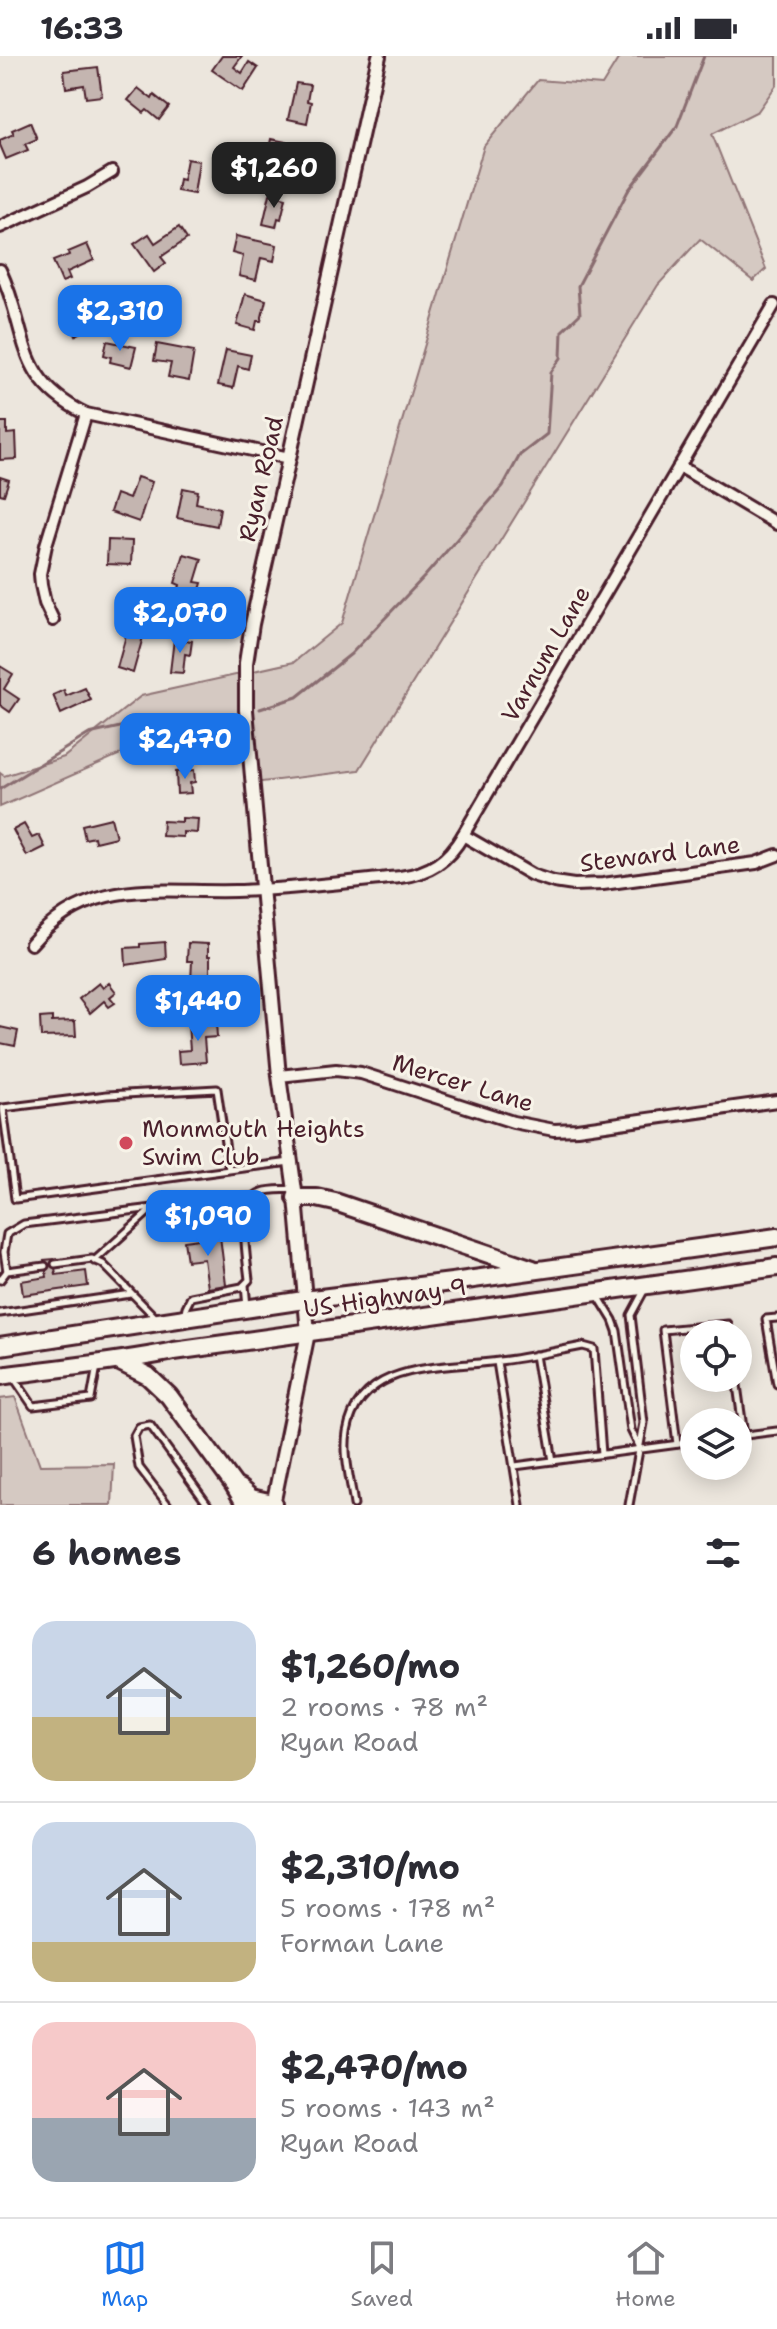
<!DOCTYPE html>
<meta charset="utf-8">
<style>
:root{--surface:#fff;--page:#f7f7f7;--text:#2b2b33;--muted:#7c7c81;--line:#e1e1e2;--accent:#1a73e8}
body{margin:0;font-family:"Shantell Sans",sans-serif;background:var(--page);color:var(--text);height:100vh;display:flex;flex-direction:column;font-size:30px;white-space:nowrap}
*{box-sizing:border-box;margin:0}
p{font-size:26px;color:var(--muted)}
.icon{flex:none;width:44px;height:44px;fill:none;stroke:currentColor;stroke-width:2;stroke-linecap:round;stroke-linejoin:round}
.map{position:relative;height:1449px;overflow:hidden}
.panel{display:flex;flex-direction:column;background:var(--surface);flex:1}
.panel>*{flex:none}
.buttons{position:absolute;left:680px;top:1264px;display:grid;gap:16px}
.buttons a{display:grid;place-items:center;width:72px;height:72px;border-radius:50%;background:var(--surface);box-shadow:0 4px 20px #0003;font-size:40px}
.price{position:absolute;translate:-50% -68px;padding:0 18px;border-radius:16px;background:var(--accent);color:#fff;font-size:26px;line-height:52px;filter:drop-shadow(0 2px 4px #0008)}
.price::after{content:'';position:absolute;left:50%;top:48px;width:24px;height:18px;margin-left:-12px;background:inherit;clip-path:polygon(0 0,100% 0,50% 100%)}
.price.selected{background:#222;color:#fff}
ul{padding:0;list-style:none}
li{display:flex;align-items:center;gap:24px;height:200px;padding:0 32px}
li+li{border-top:2px solid var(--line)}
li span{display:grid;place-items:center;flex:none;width:224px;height:160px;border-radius:24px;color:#555}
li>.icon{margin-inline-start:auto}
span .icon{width:96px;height:96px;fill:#fffc;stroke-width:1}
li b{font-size:34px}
h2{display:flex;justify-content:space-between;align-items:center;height:96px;padding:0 32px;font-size:34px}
.status{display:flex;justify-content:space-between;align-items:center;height:56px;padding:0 40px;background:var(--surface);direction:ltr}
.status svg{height:22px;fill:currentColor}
.menu{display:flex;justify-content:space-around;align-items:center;height:112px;border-top:2px solid var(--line);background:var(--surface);font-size:22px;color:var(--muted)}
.menu a{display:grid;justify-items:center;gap:4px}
.menu .selected{color:var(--accent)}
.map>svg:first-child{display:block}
</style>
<div class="status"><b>16:33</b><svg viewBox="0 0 49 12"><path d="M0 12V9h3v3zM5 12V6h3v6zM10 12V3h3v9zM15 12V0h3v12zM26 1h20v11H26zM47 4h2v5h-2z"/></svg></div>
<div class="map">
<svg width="777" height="1449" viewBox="0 0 777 1449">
<rect width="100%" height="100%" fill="#ece6dd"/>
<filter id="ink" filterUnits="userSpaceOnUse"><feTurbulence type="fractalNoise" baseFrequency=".0125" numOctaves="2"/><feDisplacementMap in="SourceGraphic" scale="16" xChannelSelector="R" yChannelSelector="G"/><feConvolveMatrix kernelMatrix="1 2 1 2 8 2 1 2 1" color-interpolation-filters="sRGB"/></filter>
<g filter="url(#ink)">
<!-- green -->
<g fill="#d5c9c2" stroke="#907476" stroke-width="2">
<path d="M620,0H777V28L758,55L712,78L766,213L753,225L700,183L658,229L359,714L254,727L248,670L141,689L0,751V717L4,720L64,701L141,640L294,606L342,567L484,90L538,24L602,29Z"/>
<path d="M15,1341L40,1409L114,1408L112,1449H0V1343Z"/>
</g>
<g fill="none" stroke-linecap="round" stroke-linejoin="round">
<!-- stream -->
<g stroke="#896c6f" stroke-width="3">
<path d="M260,653L297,641L351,598L425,520L503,430L520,399L547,378L551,316L561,302L562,275L580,258L578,230L628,135L677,70L704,0"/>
<path d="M0,733L89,678L151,664L202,661L227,663L231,660"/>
</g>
</g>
<!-- building -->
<g fill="#c4b5b0" stroke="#4a1f2b" stroke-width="2">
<path d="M222,0H242L234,11L242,17L249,6L258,12L243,35L212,14Z"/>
<path d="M98,11L102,40L86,42L84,29L66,32L64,15Z"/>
<path d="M296,27L310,29L307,45L311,46L307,67L288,63Z"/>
<path d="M138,32L152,43L154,39L169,51L159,64L147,54L144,57L128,44Z"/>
<path d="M30,66L37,83L25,88L28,94L6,103L0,89V84L14,78L12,74Z"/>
<path d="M271,83L301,89L298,106L286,103L284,115L265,112Z"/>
<path d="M187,103L199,105L194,138L177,135L179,123L183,124Z"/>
<path d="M270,138L286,142L281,163L278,162L276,171L263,168Z"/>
<path d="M179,171L187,183L161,201L166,207L154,216L134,188L149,178L155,187Z"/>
<path d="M236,180L277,189L274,205L261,202L256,224L239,220L243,200L232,197Z"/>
<path d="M87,188L94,204L67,216L70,223L62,226L53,205L69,199L68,196Z"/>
<path d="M245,238L266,244L261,265H257L255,274L237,269Z"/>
<path d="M79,244L93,270L76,279L71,268L75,266L67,251Z"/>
<path d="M107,285L136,291L131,311L110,306L111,301L104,299Z"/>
<path d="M157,288L194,295L189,325L168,321L171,307L154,305Z"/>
<path d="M226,294L251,299L248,313L238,310L233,332L218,329Z"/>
<path d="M0,366H7V378L16,377L17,403L0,404Z"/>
<path d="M0,421L9,424L4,439L0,438Z"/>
<path d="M137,421L152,426L139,466L110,456L116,438L129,443Z"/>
<path d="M183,432L198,435L196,447L220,452L217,470L177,462Z"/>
<path d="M108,484L132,485L131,509L107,508Z"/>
<path d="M184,498L202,503L195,526L202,527L194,553L175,547L180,529L175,527Z"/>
<path d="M127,576L143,581L133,617L117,612Z"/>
<path d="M174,583L192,585L190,599L185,598L183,617L170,616Z"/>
<path d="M0,610L13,618L4,633L19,643L10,656L0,649Z"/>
<path d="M85,632L91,644L61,658L53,639L64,634L66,640Z"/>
<path d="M194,714L195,726L190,727L191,737L177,738L176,716Z"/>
<path d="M111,762L116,781L95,786L94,781L85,783L82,769Z"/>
<path d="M182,762L198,763L197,777L183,776V781L162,780L163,765L182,766Z"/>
<path d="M24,768L32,782L39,779L45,791L27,800L13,774Z"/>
<path d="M165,886L166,903L126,909L125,892L140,891V888Z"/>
<path d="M188,887L208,888V900H210V926H191L192,905H187Z"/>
<path d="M99,927L103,932L109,927L116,936L110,941L115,947L109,951L104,945L90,957L79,943Z"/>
<path d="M52,961V966L75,965L76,980L41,981L40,962Z"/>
<path d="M216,966L217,981L204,982L206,1006L179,1008L178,995L190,994L188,968Z"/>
<path d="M0,971L18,975L15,990L0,987Z"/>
<path d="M220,1180L226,1229L208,1232L204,1203L187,1205L184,1185Z"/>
<path d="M54,1203L56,1219L86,1215L88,1230L23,1239L21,1225L47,1221L44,1204Z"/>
</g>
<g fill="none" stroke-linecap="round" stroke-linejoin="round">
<defs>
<g id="service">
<path d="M229,1114L15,1143L3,1052L107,1039L217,1033L229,1114L290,1106"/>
<path d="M94,1205L153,1152L223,1142L253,1141"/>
<path d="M55,1208L92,1203L103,1208L156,1262"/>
<path d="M7,1215L4,1196L7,1178L24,1168L153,1152"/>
<path d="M0,1224L7,1215L45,1210"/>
<path d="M245,1229L247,1251"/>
<path d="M597,1238L613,1264L617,1275L631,1374L640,1392"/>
<path d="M0,1257L131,1238"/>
<path d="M184,1260L186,1251L191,1241L242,1231L249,1224C247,1202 235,1145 262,1136C271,1133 284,1134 294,1133"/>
<path d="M777,1262L766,1263L777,1328"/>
<path d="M535,1299L553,1405"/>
<path d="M497,1306L520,1449"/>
<path d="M14,1322L33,1350L91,1343L97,1310"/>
<path d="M736,1322L744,1379"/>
<path d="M738,1380L777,1375"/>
<path d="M677,1388L663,1274L728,1268L730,1278"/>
<path d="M515,1410L694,1386"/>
<path d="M168,1449L139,1411L134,1380L139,1371L150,1369L208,1449"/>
<path d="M354,1449C351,1426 343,1399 347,1376C360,1303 444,1313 499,1305C527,1302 555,1295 583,1290L594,1293L602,1398"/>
<path d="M629,1449L644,1367L631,1259L645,1233"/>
</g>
<g id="minor">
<path d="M0,171L87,131L112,116"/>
<path d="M0,214C30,278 13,322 86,358L289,402"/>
<path d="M679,410L777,468"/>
<path d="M53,564L45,547L41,529L40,518L46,489L86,358"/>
<path d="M463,779L532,819L554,826L574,829L603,828L756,807L777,799"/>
<path d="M31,888C89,820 157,837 235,835C290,834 346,826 400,821C430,817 448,805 463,779L774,249"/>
<path d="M279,1020L336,1014L361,1017L513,1066L554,1074L577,1073L777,1045"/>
</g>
<path id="tertiary" d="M273,1449L308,1277L296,1142L279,1020L246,654V607L252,568L379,0"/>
<g id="trunk">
<path d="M296,1142H317L335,1146L533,1213"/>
<path d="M0,1290L304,1244L452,1226L777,1181"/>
<path d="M120,1306L148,1320L169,1340L234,1429L246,1449"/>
<path d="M0,1320C58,1312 116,1307 174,1295L777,1211"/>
<path d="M239,1432L251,1442L273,1447"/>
</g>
</defs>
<!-- service casing -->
<use href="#service" stroke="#4a1f2b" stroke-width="11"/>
<!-- minor casing -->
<use href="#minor" stroke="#4a1f2b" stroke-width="16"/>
<!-- tertiary casing -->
<use href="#tertiary" stroke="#4a1f2b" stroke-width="18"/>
<!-- trunk casing -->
<use href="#trunk" stroke="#4a1f2b" stroke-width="22"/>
<!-- service -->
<use href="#service" stroke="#f7f3e8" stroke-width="5"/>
<!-- minor -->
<use href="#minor" stroke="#f7f3e8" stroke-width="10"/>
<!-- tertiary -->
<use href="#tertiary" stroke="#f7f3e8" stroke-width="12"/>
<!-- trunk -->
<use href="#trunk" stroke="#f7f3e8" stroke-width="16"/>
</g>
</g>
<!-- markers -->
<circle fill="#d1495b" stroke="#f7f3e8" stroke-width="3" cx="126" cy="1087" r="8"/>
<g text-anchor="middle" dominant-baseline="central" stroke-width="6" stroke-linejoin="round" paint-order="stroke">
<!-- street labels -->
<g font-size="24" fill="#4a1f2b" stroke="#f7f3e8">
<text transform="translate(261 423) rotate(-77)">Ryan Road</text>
<text transform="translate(546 598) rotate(-60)">Varnum Lane</text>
<text transform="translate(660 798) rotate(-7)">Steward Lane</text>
<text transform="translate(463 1027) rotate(17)">Mercer Lane</text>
<text transform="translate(385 1242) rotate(-8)">US Highway 9</text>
</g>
<!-- poi labels -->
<g font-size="24" fill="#4a1f2b" stroke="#f7f3e8" text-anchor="start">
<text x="142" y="1073">Monmouth Heights<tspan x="142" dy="28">Swim Club</tspan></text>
</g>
</g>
</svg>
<div class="buttons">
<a><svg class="icon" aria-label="locate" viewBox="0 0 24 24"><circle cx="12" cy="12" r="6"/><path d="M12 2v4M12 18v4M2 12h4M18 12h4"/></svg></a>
<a><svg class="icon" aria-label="layers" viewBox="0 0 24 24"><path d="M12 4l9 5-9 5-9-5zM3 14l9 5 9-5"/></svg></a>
</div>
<b class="price selected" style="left:274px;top:154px">$1,260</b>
<b class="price" style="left:120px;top:297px">$2,310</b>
<b class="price" style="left:180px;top:599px">$2,070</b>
<b class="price" style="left:185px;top:725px">$2,470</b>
<b class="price" style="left:198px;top:987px">$1,440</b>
<b class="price" style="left:208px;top:1202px">$1,090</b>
</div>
<section class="panel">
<h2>6 homes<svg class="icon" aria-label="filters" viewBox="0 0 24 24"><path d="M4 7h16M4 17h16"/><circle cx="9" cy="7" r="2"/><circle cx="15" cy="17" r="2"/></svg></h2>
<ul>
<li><span style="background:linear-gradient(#c9d6e8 60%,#c2b280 0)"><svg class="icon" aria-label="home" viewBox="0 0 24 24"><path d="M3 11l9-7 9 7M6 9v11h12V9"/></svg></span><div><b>$1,260/mo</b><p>2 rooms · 78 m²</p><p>Ryan Road</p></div></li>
<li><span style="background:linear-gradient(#c9d6e8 75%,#c2b280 0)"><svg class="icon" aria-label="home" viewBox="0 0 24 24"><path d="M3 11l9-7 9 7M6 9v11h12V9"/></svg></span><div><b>$2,310/mo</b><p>5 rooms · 178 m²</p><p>Forman Lane</p></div></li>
<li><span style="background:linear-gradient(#f6c9c9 60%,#9aa5b1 0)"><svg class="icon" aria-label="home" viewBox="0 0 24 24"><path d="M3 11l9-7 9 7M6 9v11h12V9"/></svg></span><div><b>$2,470/mo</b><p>5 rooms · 143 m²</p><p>Ryan Road</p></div></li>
</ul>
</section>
<nav class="menu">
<a class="selected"><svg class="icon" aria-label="map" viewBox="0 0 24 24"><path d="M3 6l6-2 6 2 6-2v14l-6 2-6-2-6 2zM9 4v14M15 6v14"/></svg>Map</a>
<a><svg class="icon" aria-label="saved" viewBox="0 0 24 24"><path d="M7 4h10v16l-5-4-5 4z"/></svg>Saved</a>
<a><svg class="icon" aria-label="home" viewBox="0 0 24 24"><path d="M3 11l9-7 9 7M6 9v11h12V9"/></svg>Home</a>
</nav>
